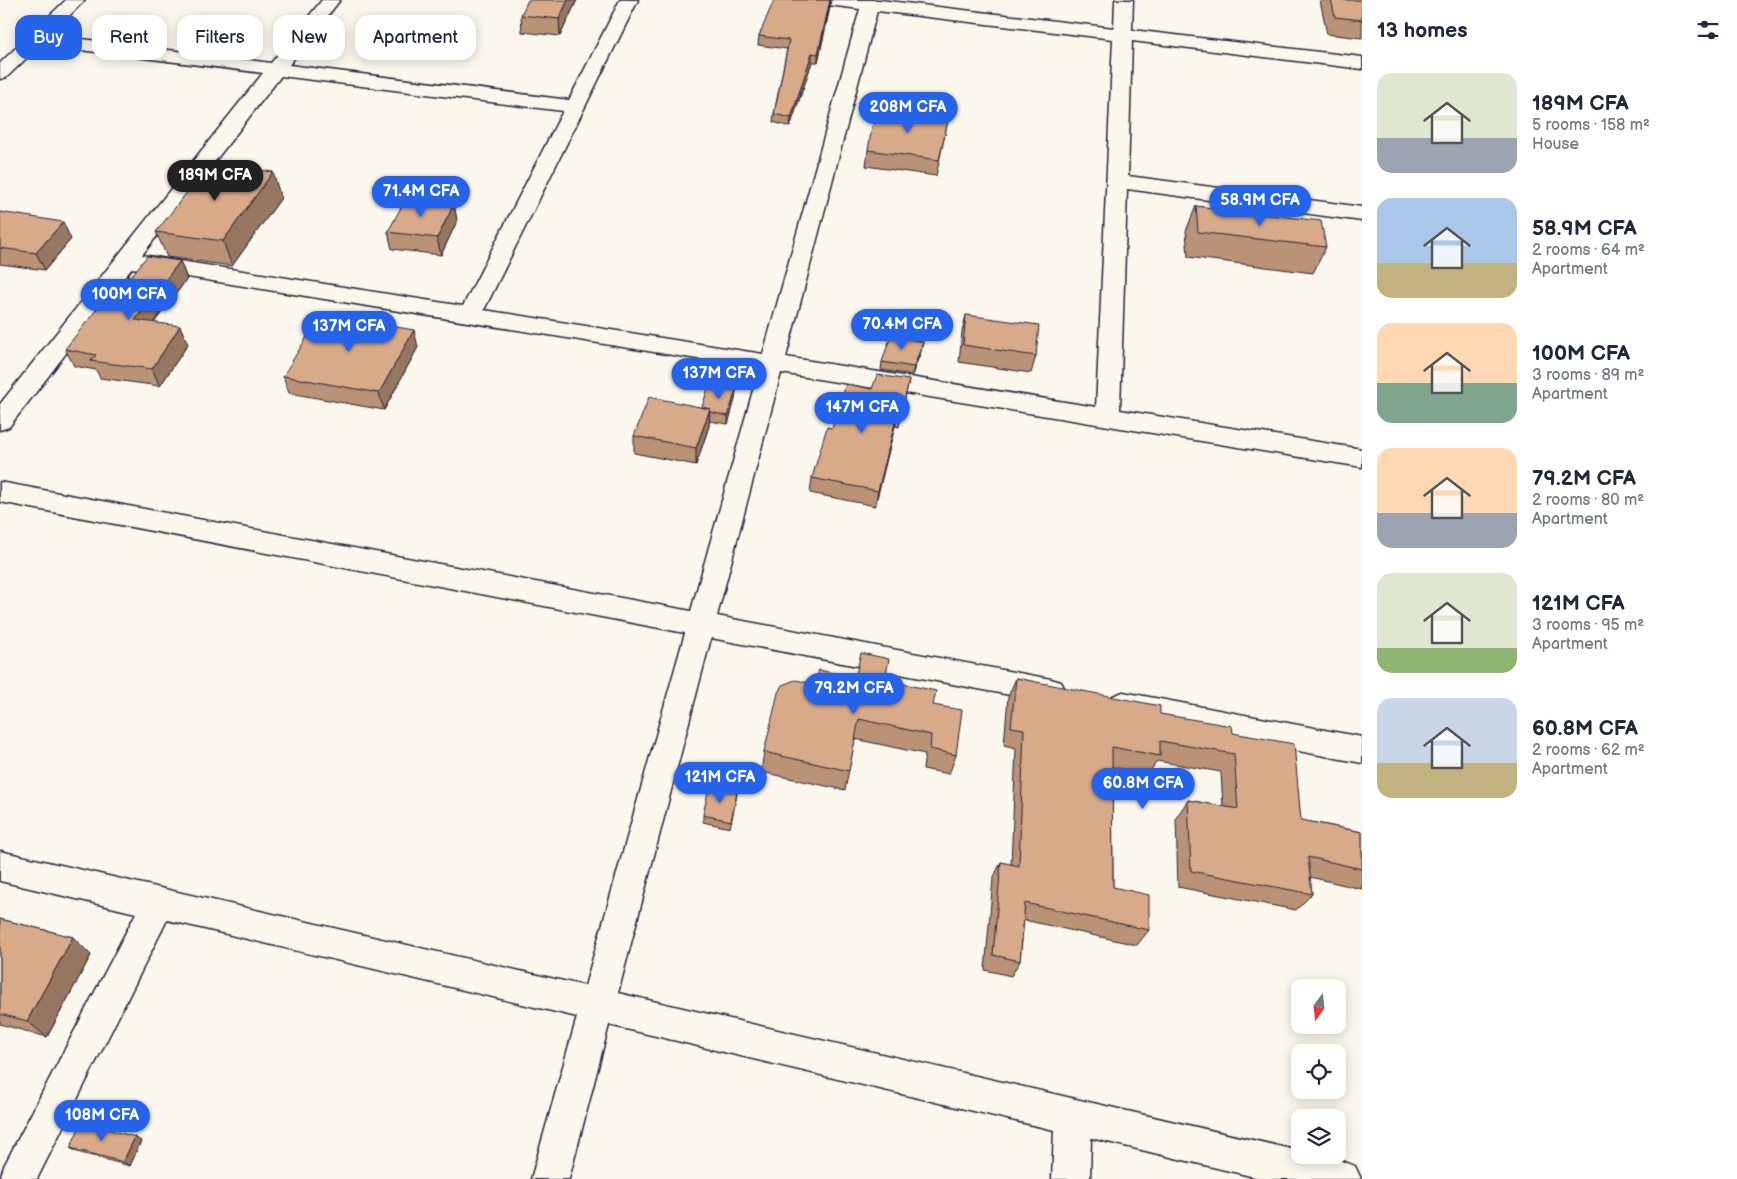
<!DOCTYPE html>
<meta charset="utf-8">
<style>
:root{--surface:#fff;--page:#f6f6f7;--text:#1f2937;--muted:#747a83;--accent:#2563eb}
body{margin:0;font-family:"Balsamiq Sans",sans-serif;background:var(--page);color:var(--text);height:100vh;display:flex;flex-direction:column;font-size:19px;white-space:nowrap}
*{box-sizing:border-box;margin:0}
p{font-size:16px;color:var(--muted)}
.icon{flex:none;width:28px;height:28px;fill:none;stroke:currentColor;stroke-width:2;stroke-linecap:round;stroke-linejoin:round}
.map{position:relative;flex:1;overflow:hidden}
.drawer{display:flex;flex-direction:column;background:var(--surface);width:375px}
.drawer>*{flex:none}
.banner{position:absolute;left:15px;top:15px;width:475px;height:45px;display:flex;gap:10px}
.needle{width:32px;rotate:195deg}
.controls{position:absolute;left:1291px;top:979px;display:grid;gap:10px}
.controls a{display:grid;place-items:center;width:55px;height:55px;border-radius:10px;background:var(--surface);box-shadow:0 2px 12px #0003;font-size:25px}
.price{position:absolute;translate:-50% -42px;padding:0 11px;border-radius:18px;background:var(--accent);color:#fff;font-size:16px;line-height:32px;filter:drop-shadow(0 1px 2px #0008)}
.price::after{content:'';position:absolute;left:50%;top:30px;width:15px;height:11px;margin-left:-8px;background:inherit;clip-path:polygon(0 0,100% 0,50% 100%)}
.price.current{background:#222;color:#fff}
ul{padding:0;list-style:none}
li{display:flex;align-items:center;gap:15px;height:125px;padding:0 15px}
li span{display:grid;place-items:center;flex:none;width:140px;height:100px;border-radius:15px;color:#555}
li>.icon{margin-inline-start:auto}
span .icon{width:60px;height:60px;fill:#fffc;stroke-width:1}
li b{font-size:21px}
h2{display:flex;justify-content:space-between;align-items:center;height:60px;padding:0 15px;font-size:21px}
.chip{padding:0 18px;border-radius:15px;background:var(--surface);box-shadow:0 2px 12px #0003;font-size:18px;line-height:45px}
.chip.current{background:var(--accent);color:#fff}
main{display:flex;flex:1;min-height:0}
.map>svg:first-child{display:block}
</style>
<main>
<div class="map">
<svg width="1362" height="1179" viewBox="0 0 1362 1179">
<rect width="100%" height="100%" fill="#fbf7ec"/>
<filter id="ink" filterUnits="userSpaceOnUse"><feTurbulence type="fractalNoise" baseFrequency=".02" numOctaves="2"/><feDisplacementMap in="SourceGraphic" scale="10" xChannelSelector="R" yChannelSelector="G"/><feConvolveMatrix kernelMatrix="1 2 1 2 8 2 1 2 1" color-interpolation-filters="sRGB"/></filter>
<g filter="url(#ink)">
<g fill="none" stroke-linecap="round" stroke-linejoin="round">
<defs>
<g id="minor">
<path d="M66,0H85L50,35L271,63L322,0H340L289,65L569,100L620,0H638L484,310L763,354L860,9L820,4L817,0H880L1114,28L1115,0H1133L1132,30L1362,57V69L1132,41L1128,176L1362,207V221L1127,189L1120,410L1362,449V467L781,373L717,616L1051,679L1061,682L1066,691L1061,700L1051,703L711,638L618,993L1300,1151V1155C1320,1155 1337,1158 1355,1166L1361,1179H1263L1091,1138L1090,1179H1052L1054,1130L609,1025L569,1179H531L577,1017L167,920L37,1179H0L4,1166L136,913L0,881V851L585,986L685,633L0,502V482L691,611L759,369L132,268L9,427L0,430V404L263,73L40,45L7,77L0,79V63ZM877,11L1113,39L1096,407L786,357ZM281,76L563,111L463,306L142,255Z"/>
<path d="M1123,692L1362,737V763L1123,718L1113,714L1108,705L1113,696Z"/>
</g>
</defs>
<!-- minor casing -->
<use href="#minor" stroke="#22223b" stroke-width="3"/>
<!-- minor -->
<use href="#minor" fill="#fbf7ec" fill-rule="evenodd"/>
</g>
<!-- wall -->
<g fill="#ba9276" stroke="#22223b">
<path d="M577,0L560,36L522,32L521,15Z"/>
<path d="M1320,0H1362V38L1327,34Z"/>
<path d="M830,7L818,62H812L790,127L773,122L774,114L787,49L758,45L759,36Z"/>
<path d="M949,116L936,176L866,166L868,150Z"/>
<path d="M281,198L232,266L167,257L156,232Z"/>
<path d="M454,204L457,221L441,255L392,249L388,232Z"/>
<path d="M1196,206L1326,247L1313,273L1188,257L1186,231Z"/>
<path d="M0,212L71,239L45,270L0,264Z"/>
<path d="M180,261L187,279L154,323L188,344L160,386L100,378L96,370L74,366L65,349Z"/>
<path d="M966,315L1036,356L1031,373L959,362L962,332Z"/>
<path d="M923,342L921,351L912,375L881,370L882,362Z"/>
<path d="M418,347L384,410L289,393L283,376Z"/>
<path d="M909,380L899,427L895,426L875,506L810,493L812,478L832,428L872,389Z"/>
<path d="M736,390L735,399L728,424L709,421V426L696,465L634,453V436L702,407Z"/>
<path d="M855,678L885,680L933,705L956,755L949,774L923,769L925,754L855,739L845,790L761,772L764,752L815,684Z"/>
<path d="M1016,678L1233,733L1301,820L1362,832V889L1310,877L1312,894L1296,910L1178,887L1176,818L1188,800L1223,807L1221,772L1157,761L1148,774L1112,767L1113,887L1149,930L1137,945L1024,920L1020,961L1011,976L985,970L993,879L1001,862L1011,865L1016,748L1004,745L1008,697Z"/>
<path d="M737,793L736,800L730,828L703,822V815Z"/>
<path d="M0,919L73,937L91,955L47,1037L0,1024Z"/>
<path d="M141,1141L130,1166L77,1152L70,1148Z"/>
</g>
<!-- shaded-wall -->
<g fill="#977760" stroke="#22223b">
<path d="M568,0H577L560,36L559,19Z"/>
<path d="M831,0L830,7L818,62V54Z"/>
<path d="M812,53V62L790,127L791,118Z"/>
<path d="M273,172L281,198L232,266L223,241Z"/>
<path d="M454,204L457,221L441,255L437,238Z"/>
<path d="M63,222L71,239L45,270L36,253Z"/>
<path d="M180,261L187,279L142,337L135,320Z"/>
<path d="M180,326L188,344L160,386L152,369Z"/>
<path d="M414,330L418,347L384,410L379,393Z"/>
<path d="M923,342L921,351L912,375L914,367Z"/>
<path d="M736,390L735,399L728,424V416Z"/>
<path d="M710,409L709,426L696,465V448Z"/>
<path d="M898,411L895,426L875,506L878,491Z"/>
<path d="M73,937L91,955L47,1037L27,1021Z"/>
<path d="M135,1137L141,1141L130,1166L123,1162Z"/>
</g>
<!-- building -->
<g fill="#d8aa89" stroke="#22223b">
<path d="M528,0H568L559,19L521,15Z"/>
<path d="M774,0H830L818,54L812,53L791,118L774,114L789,40L759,36Z"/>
<path d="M1331,0H1362V20L1335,17Z"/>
<path d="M875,110L949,116L939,160L868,150Z"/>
<path d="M210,163L273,172L223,241L156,232Z"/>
<path d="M406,198L454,204L437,238L388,232Z"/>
<path d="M1196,206L1321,221L1326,247L1198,232Z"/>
<path d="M0,212L63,222L36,253L0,248Z"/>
<path d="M147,256L180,261L135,320L180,326L152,369L91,361L96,355L65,349L121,279L132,275Z"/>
<path d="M321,314L414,330L379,393L283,376Z"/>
<path d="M966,315L1039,325L1036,356L963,345Z"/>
<path d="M891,335L923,342L914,367L882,362Z"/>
<path d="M877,375L909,380L902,411H898L878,491L812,478L827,427L832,428L846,384L872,389Z"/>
<path d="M709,385L736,390L728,416L710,412V409L702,407Z"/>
<path d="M649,397L710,409L696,448L634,436Z"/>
<path d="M861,653L889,659L885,680L936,691L933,705L962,710L956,755L930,749L931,735L859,719L849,771L764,752L778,693L782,685L795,680L815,684L819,670L855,678Z"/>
<path d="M1016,678L1160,706V714L1232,726L1233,733L1294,744L1301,820L1362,832V869L1308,857L1312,894L1191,871L1188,800L1238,809L1234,754L1160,741V756L1112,747L1113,887L1149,895V930L1025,903L1020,961L993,955L1001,862L1019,866L1024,729L1011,727Z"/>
<path d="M709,787L737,793L731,821L703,815Z"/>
<path d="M0,919L73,937L27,1021L0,1014Z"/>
<path d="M82,1122L135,1137L123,1162L70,1148Z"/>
</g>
</g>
</svg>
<div class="controls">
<a><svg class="needle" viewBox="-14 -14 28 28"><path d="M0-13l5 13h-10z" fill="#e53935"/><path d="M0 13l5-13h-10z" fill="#747a83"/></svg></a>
<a><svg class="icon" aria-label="locate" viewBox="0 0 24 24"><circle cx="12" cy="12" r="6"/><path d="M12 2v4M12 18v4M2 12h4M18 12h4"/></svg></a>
<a><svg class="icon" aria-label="layers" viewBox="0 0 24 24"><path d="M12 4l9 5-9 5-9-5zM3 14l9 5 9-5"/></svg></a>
</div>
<b class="price" style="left:908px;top:134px">208M CFA</b>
<b class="price current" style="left:215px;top:202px">189M CFA</b>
<b class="price" style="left:421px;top:218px">71.4M CFA</b>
<b class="price" style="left:1260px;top:227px">58.9M CFA</b>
<b class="price" style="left:129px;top:321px">100M CFA</b>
<b class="price" style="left:902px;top:351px">70.4M CFA</b>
<b class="price" style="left:349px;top:353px">137M CFA</b>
<b class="price" style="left:719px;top:400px">137M CFA</b>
<b class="price" style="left:862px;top:434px">147M CFA</b>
<b class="price" style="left:854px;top:715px">79.2M CFA</b>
<b class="price" style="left:720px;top:804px">121M CFA</b>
<b class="price" style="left:1143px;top:810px">60.8M CFA</b>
<b class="price" style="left:102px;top:1142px">108M CFA</b>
<div class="banner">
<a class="chip current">Buy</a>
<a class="chip">Rent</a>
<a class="chip">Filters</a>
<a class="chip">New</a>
<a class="chip">Apartment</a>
</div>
</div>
<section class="drawer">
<h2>13 homes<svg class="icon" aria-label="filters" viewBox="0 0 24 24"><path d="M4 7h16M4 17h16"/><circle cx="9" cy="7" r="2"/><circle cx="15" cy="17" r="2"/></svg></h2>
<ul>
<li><span style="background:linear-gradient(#dfe7d0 65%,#9aa5b1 0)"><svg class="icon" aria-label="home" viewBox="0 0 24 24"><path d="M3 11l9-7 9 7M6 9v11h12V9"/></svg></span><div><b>189M CFA</b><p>5 rooms · 158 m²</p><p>House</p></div></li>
<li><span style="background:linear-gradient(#a9c7e8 65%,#c2b280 0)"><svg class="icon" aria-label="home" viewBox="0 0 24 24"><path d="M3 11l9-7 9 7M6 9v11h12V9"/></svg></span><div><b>58.9M CFA</b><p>2 rooms · 64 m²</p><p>Apartment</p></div></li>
<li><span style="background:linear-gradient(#ffd9b3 60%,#7fa58c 0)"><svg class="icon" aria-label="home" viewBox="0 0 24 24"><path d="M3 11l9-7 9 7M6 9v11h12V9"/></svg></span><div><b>100M CFA</b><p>3 rooms · 89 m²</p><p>Apartment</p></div></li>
<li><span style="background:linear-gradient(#ffd9b3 65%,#9aa5b1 0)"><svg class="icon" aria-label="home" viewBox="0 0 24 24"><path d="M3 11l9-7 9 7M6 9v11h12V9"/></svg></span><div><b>79.2M CFA</b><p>2 rooms · 80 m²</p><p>Apartment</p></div></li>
<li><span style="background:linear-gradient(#dfe7d0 75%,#8fb573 0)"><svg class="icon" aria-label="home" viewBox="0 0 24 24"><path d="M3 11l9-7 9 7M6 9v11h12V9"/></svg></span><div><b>121M CFA</b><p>3 rooms · 95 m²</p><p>Apartment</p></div></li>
<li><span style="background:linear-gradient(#c9d6e8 65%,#c2b280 0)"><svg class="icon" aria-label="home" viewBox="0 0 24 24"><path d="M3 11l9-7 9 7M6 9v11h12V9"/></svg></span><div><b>60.8M CFA</b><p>2 rooms · 62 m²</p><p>Apartment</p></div></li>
</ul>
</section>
</main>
